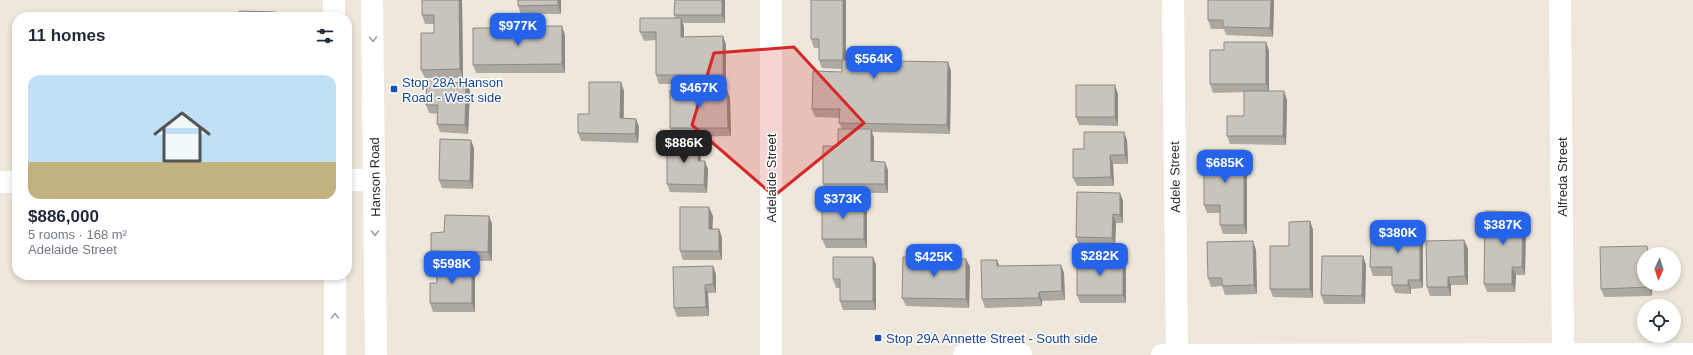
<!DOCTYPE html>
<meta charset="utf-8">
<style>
:root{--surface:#fff;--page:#f2f2f3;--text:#1f2937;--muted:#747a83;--accent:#2563eb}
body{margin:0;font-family:Arial,sans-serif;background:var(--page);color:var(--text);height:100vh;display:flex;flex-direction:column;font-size:15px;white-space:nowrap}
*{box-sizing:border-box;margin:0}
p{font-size:13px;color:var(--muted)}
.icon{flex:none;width:22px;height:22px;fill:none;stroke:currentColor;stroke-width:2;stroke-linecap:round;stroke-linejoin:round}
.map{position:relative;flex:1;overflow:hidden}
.drawer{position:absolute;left:12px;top:12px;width:340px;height:268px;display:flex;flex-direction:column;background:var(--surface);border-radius:16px;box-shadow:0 2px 6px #0003}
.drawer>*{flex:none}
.needle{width:26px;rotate:183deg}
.fabs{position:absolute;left:1637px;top:247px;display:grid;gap:8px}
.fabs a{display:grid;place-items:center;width:44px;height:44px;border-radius:50%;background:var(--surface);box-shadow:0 2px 6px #0003;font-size:20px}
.price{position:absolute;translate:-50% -34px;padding:0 9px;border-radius:8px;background:var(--accent);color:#fff;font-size:13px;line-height:26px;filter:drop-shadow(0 1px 2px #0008)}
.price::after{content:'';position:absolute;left:50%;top:24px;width:12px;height:9px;margin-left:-6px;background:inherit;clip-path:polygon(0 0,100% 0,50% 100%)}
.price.current{background:#222;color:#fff}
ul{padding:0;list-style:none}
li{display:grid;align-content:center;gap:8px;height:212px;padding:0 16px}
li span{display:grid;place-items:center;height:124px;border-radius:12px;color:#555}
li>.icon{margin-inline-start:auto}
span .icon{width:72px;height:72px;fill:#fffc;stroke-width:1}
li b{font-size:17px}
h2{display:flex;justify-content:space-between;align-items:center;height:48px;padding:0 16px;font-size:17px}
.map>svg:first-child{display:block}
</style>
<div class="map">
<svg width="1693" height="355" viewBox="0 0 1693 355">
<rect width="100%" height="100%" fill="#eee7db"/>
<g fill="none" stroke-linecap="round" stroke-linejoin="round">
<!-- street -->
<g stroke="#fff" stroke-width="22">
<path d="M1173,0L1177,355"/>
<path d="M1560,0L1563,354"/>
<path d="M347,180H375"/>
<path d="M0,182H17"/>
<path d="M771,355V0"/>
<path d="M964,355L982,352L1021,355"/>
<path d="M1162,355L1693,354"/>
</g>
<!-- secondary -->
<g stroke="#fff" stroke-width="22">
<path d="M334,0V17"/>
<path d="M372,0L376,355"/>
<path d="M335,275V355"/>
</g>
</g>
<!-- wall -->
<g fill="#ada9a1">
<path d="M422,0H462L463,78H425L421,70L434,33V24H425L422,15Z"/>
<path d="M518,0H561V14H521L518,6Z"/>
<path d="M675,0H725V23H683L684,27V37L723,36L726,45V84H659L656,75V40L644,41L640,32L676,18L674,15Z"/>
<path d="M846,0V60L951,71L950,134L872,132L874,138V162L888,170V193H826L823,184L838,146L842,129L839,123L840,118L815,117L812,109L842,72V69L822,68L819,60V48H814L811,39Z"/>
<path d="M1208,0H1274L1273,37L1226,35L1224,29H1211L1208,20Z"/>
<path d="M508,28L511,38L565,35V73H476L473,65Z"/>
<path d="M1266,42L1269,51V91H1284L1287,100L1286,145L1230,144L1227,136L1244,116V92L1213,93L1210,84Z"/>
<path d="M470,91L468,134L440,132L437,124V114L429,113L426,105Z"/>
<path d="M624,91V118L636,119L639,127L638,143L581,141L578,133L589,114Z"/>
<path d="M1118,94V126L1079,125L1076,117Z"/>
<path d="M730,98L731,136L673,137L670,128Z"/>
<path d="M1127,140L1128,164H1113L1114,186H1077L1073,178L1084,149Z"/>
<path d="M474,148L473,189L442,188L439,180Z"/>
<path d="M701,150V161L708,169L707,193L670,192L667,184Z"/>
<path d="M1247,158V234H1223L1220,225V213H1207L1204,205Z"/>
<path d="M1120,193L1123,201V223H1116L1115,247L1079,246L1076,237Z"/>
<path d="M864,200L867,209V248H826L822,239Z"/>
<path d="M1523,212L1526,220L1525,275H1516L1515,292H1487L1484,284Z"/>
<path d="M489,216L492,224V261L434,260L431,251L444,232Z"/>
<path d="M713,216L712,229H719L722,238V260H683L680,251Z"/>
<path d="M1310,221L1313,230V298L1273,297L1270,289L1289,246Z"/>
<path d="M1420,228L1423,237V288L1411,289V294L1395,293L1392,285V276H1373L1370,267L1380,242Z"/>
<path d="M1464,240L1468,249V285H1451V296H1430L1427,287Z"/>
<path d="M1256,250L1257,294L1225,295L1222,286L1211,287L1208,278Z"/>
<path d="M1363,256L1366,265L1365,304H1324L1321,295Z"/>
<path d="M873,257L876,265V310H843L840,301V288H836L833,279Z"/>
<path d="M966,259L970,267L969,308L906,306L902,298Z"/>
<path d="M997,260L999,266L1061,265L1064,273L1065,300L1042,301V306L985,308L982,299Z"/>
<path d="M472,265L475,274V312H433L430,303L437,283Z"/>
<path d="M1126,268V303H1080L1077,295Z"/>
<path d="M716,274V293H708L709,316L677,317L674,308Z"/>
<path d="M1644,284H1652V296L1604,297L1601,289Z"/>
</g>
<!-- shaded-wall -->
<g fill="#8d8983">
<path d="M459,0H462L463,78L460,69Z"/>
<path d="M558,0H561V14L558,5Z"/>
<path d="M722,0H725V23L722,15Z"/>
<path d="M843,0H846V69L843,60Z"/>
<path d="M1271,0H1274L1273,37L1270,28Z"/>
<path d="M681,18L684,27V45L681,37Z"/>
<path d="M562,26L565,35V73L562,64Z"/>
<path d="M508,28L511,36V47L508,38Z"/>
<path d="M723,36L726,45V84L723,75Z"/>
<path d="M1266,42L1269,51V92L1266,84Z"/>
<path d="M948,62L951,71L950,134L947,125Z"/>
<path d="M621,82L624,91L623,127L620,118Z"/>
<path d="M466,83L470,91L468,134L465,125Z"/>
<path d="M1115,85L1118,94V126L1115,117Z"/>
<path d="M727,90L730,98L731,136L728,128Z"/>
<path d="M1284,91L1287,100L1286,145L1283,136Z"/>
<path d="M636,119L639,127L638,143L635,134Z"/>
<path d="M871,129L874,138V170L871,161Z"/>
<path d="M1124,132L1127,140L1128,164L1125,155Z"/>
<path d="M471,140L474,148L473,189L470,181Z"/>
<path d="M698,141L701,150V169L698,161Z"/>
<path d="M1244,150L1247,158V234L1244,225Z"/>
<path d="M1110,155L1113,164L1114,186L1111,177Z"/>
<path d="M705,161L708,169L707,193L704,185Z"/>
<path d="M885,162L888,170V193L885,184Z"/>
<path d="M1120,193L1123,201V223L1120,215Z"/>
<path d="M864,200L867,209V248L864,239Z"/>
<path d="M709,207L713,216L712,238L709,229Z"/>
<path d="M1523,212L1526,220L1525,275L1522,267Z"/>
<path d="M1113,214L1116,223L1115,247L1112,238Z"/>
<path d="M489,216L492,224V261L488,252Z"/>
<path d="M1310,221L1313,230V298L1310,289Z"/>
<path d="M1420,228L1423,237V288L1420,280Z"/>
<path d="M719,229L722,238V260L719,251Z"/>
<path d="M1464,240L1468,249V285L1465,276Z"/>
<path d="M1253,241L1256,250L1257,294L1254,285Z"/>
<path d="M1647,246L1650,254H1648Z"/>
<path d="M1363,256L1366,265L1365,304L1362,296Z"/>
<path d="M873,257L876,265V310L873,301Z"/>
<path d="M966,259L970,267L969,308L966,299Z"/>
<path d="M1123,259L1126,268V303L1123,295Z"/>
<path d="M997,260L1000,268L997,266Z"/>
<path d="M472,265L475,274V312L472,303Z"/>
<path d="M1061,265L1064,273L1065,300L1062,291Z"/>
<path d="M713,266L716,274V293L713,284Z"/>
<path d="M1512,267L1516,275L1515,292L1512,284Z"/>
<path d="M1448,277L1451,285V296L1448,287Z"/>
<path d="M1408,280L1411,289V294L1408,285Z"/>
<path d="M1649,284H1652V296L1649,287Z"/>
<path d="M705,285L708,293L709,316L706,307Z"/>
<path d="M1039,292L1042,301V306L1039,298Z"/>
</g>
<!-- building -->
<g fill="#c9c4bb" stroke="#8d8983">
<path d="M422,0H459L460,69L421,70V33H434V15H422Z"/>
<path d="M518,0H558V5L518,6Z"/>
<path d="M675,0H722V15H674Z"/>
<path d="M811,0H843V60L948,62L947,125L839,123L840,109H812L813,71L842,72V60H819V39H811Z"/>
<path d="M1208,0H1271L1270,28L1223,27V20H1208Z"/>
<path d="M239,11L276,12V17H239Z"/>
<path d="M640,18H681V37L723,36V75H656V32H640Z"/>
<path d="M528,26H562V64L473,65V28H508V38L528,37Z"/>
<path d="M1224,42H1266V84H1210V50H1224Z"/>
<path d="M427,81L466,83L465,125L437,124L438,105H426Z"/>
<path d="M589,82H621L620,118L636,119L635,134L578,133V114H589Z"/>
<rect x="1076" y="85" width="39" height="32"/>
<path d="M670,90H727L728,128H670Z"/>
<path d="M1244,91H1284L1283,136H1227V116H1244Z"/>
<path d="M838,129H871V161L885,162V184H823V146H838Z"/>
<path d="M1084,132H1124L1125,155H1110L1111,177L1073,178V149H1084Z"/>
<path d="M440,139L471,140L470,181L439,180Z"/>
<path d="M667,141H698V161H705L704,185L667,184Z"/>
<path d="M1204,150H1244V225H1220V205H1204Z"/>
<path d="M1077,192L1120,193V215L1113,214L1112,238L1076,237Z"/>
<rect x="822" y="200" width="42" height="39"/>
<path d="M680,207H709V229H719V251H680Z"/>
<path d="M1485,211L1523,212L1522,267H1512V284H1484Z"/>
<path d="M445,215L489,216L488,252L431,251V233L444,232Z"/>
<path d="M1310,221V289H1270V246H1289V222Z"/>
<path d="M1380,228H1420V280H1408V285H1392V267H1370L1371,242H1380Z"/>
<path d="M1464,240L1465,276L1448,277V287H1427L1426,241Z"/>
<path d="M1253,241L1254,285L1222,286V278H1208L1207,242Z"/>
<path d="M1647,246L1648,254H1644V284H1649V287L1601,289L1600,247Z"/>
<path d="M1322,256H1363L1362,296L1321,295Z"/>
<path d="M833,257H873V301H840V279H833Z"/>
<path d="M903,257L966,259V299L902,298Z"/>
<rect x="1077" y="259" width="46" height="36"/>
<path d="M981,260H997V266L1061,265L1062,291L1039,292V298L982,299Z"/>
<path d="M436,265H472V303H430V283H437Z"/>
<path d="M713,266V284L705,285L706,307L674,308L673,267Z"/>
</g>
<!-- one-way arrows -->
<defs><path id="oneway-chevron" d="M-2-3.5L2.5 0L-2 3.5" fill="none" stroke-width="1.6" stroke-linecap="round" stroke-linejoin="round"/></defs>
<g stroke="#a0a0a0">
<use href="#oneway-chevron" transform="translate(373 39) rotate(89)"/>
<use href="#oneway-chevron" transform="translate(375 233) rotate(90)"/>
<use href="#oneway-chevron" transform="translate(335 316) rotate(-90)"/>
</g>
<!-- marked area -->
<path fill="#d62828" fill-opacity="0.2" stroke="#d62828" stroke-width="3" stroke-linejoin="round" d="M794,47L864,123L774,196L692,125L714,53Z"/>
<!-- markers -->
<g fill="#1a4fb4" stroke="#fff" stroke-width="1.5">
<rect x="390" y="85" width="8" height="8" rx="2"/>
<rect x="874" y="334" width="8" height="8" rx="2"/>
</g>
<g text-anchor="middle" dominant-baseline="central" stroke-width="3" stroke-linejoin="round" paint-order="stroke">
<!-- transit labels -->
<g font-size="13" fill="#164399" stroke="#fff" text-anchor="start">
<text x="402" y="82">Stop 28A Hanson<tspan x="402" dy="15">Road - West side</tspan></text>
<text x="886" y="338">Stop 29A Annette Street - South side</text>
</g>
<!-- street labels -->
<g font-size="13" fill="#2b2b2b" stroke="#fff">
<text transform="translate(375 177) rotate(-91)">Hanson Road</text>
<text transform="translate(1175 177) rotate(-91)">Adele Street</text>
<text transform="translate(1562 177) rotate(-90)">Alfreda Street</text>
<text transform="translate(771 178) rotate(-90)">Adelaide Street</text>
</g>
</g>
</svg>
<div class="fabs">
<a><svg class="needle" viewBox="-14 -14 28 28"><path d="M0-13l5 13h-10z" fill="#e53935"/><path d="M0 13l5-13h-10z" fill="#747a83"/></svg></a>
<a><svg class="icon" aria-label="locate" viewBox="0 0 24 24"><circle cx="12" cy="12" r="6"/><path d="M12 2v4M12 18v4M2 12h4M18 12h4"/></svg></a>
</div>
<b class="price" style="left:518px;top:47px">$977K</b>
<b class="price" style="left:874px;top:80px">$564K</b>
<b class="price" style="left:699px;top:109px">$467K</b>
<b class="price current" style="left:684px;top:164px">$886K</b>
<b class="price" style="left:1225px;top:184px">$685K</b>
<b class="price" style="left:843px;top:220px">$373K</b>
<b class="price" style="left:1503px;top:246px">$387K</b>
<b class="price" style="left:1398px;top:254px">$380K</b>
<b class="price" style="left:1100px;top:277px">$282K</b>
<b class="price" style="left:934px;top:278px">$425K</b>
<b class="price" style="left:452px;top:285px">$598K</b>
<section class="drawer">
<h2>11 homes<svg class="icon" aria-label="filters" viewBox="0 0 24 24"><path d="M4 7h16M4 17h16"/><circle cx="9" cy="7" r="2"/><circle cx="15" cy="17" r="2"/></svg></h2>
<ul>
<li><span style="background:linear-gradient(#bfe0f5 70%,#c2b280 0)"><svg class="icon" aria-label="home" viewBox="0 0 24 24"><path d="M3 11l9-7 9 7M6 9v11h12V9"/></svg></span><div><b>$886,000</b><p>5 rooms · 168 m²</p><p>Adelaide Street</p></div></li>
</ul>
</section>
</div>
